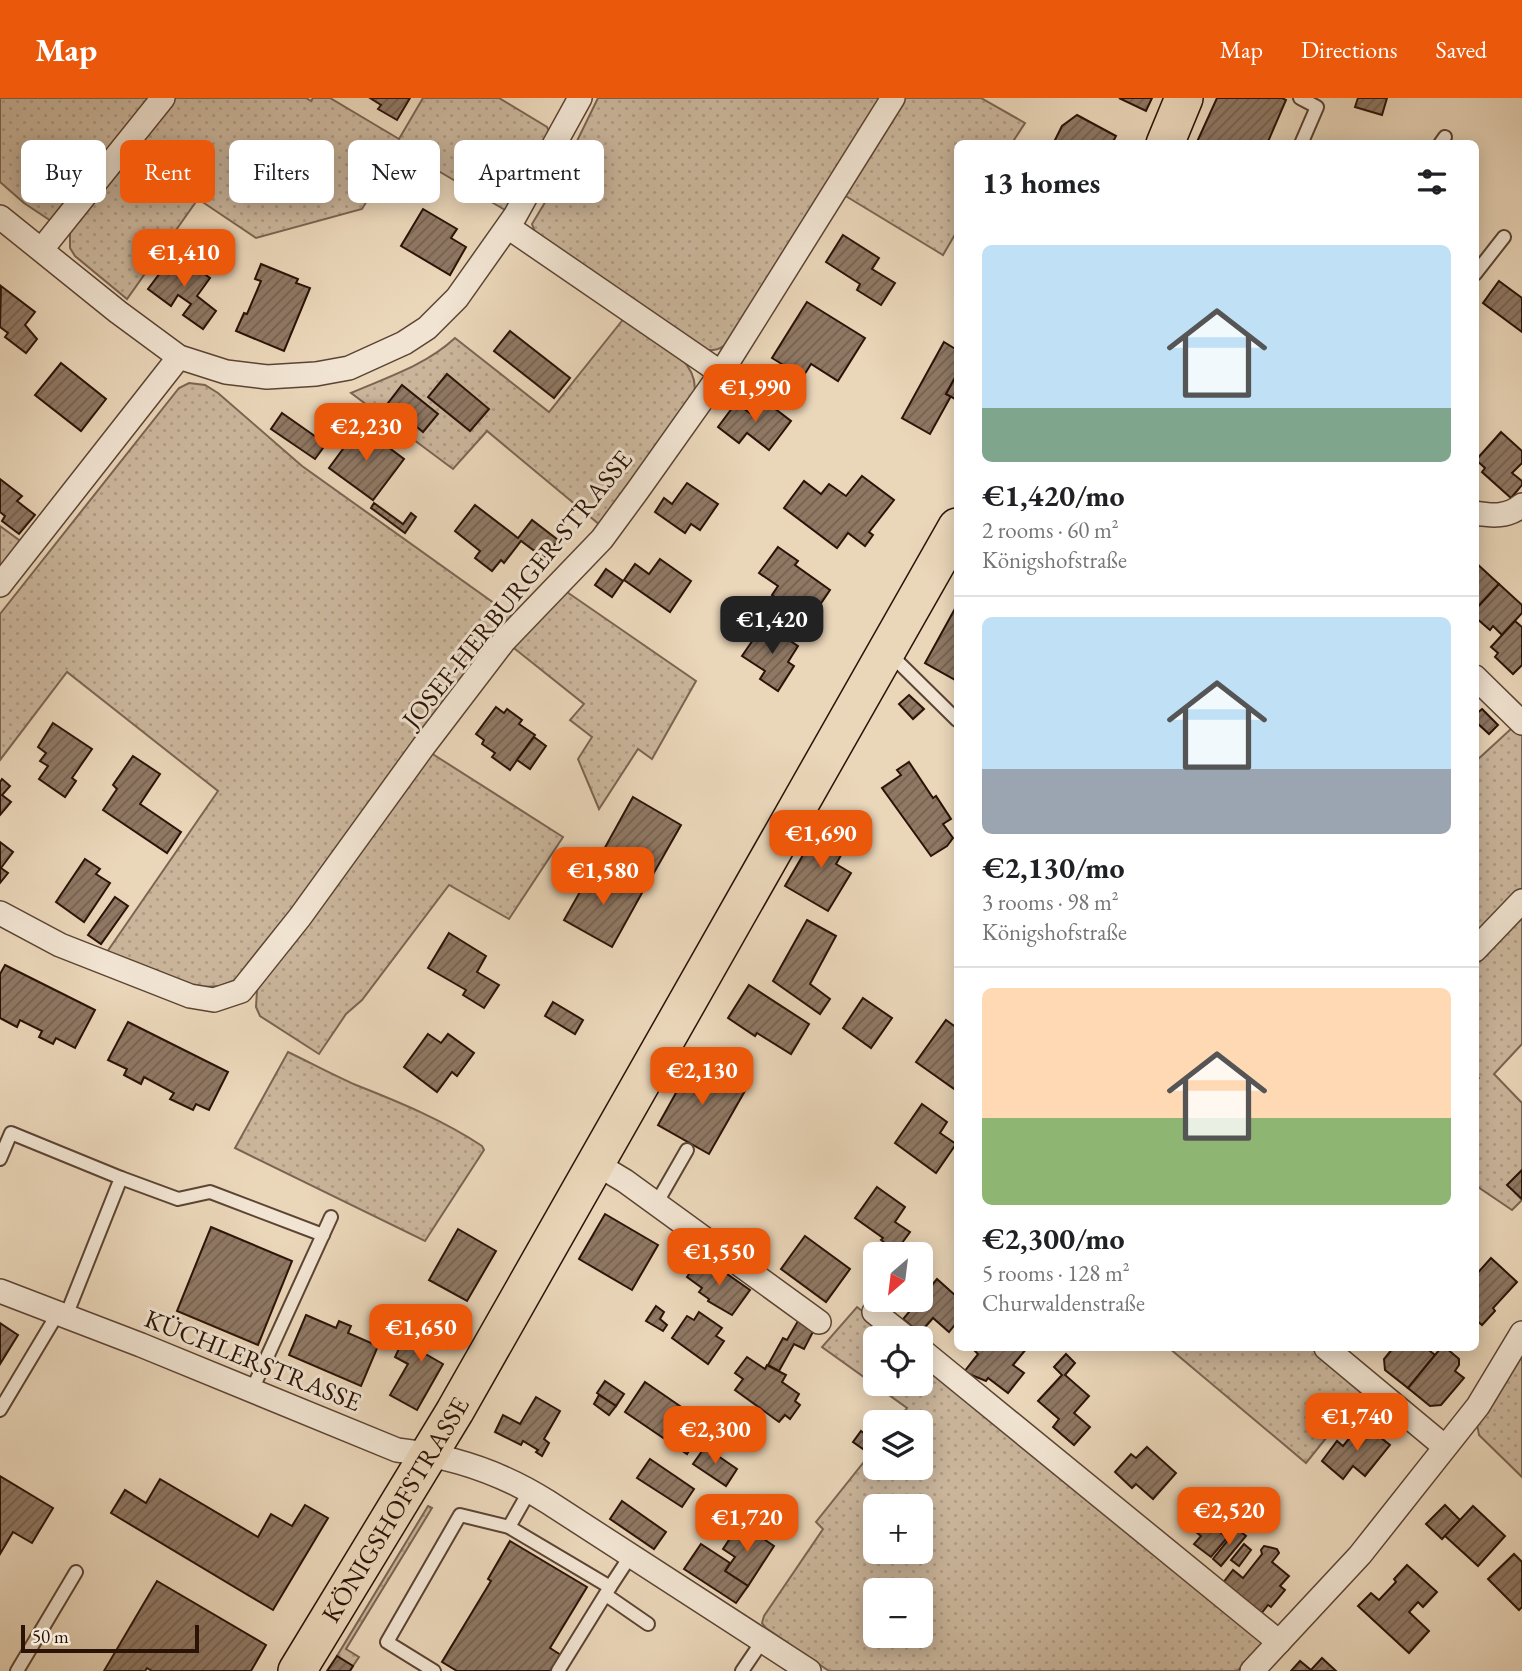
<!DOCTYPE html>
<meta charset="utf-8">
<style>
:root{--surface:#fff;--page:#f2f2f2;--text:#202124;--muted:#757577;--line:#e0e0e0;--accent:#ea580c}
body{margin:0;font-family:"EB Garamond",serif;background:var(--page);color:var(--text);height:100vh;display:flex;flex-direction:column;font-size:26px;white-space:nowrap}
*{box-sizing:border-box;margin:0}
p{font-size:23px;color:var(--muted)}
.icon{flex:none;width:38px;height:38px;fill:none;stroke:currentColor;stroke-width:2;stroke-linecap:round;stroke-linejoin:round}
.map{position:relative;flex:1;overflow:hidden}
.panel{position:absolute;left:954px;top:42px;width:525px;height:1211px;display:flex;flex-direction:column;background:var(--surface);border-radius:10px;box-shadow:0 4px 18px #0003}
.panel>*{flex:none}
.guide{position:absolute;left:21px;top:42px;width:665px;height:63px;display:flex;gap:14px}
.needle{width:46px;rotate:208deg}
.buttons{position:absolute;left:863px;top:1144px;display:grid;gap:14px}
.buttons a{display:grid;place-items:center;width:70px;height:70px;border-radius:10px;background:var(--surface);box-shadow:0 4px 18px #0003;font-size:35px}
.scale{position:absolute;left:21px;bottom:18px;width:178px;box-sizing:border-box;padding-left:7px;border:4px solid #2c1308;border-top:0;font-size:19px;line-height:24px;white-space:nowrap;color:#2c1308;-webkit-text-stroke:5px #f1e4d2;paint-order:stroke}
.price{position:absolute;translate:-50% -60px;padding:0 16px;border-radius:14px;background:var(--accent);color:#fff;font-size:23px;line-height:46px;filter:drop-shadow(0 2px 4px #0008)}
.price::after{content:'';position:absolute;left:50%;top:42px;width:21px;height:16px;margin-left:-10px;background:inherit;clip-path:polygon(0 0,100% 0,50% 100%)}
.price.active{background:#222;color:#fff}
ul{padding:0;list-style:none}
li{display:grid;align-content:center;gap:14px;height:371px;padding:0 28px}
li+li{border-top:2px solid var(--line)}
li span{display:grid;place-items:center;height:217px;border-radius:10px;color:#555}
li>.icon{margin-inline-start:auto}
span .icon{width:126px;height:126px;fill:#fffc;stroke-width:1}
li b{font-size:30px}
h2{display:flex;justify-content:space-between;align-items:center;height:84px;padding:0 28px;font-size:30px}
.chip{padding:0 24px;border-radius:10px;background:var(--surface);box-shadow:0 4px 18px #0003;font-size:24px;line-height:63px}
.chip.active{background:var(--accent);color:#fff}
header{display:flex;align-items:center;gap:42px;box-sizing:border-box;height:98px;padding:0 35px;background:var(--accent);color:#fff}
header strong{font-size:33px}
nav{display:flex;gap:38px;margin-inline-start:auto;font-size:24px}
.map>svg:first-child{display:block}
</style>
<header>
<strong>Map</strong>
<nav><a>Map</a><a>Directions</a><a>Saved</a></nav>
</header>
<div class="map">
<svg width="1522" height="1573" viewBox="0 0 1522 1573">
<defs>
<pattern id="grass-dots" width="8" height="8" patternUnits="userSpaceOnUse" patternTransform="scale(1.75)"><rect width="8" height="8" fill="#cab59b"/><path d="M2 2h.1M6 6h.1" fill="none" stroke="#ae9b84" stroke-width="1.8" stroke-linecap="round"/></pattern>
<pattern id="building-hatch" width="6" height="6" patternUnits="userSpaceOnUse" patternTransform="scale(1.75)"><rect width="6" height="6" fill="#8f7864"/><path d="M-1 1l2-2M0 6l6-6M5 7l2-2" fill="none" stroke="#756150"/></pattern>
</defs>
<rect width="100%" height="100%" fill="#ead6b9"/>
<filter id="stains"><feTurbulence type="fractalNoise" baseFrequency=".00286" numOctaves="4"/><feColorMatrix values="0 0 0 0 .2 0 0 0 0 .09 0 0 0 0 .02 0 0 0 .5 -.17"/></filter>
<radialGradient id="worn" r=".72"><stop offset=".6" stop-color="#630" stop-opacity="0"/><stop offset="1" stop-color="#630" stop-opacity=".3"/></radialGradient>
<!-- grass -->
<g fill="url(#grass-dots)" stroke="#7b6452" stroke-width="2" fill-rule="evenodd">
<path d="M0,0H152L51,123L24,105L0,84Z"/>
<path d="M171,0H306L311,3L313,0H330L399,41L423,0H499L547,29L550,35L505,112L399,50L362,111L256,140L198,101L127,201L75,158L70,150V133Z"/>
<path d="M598,0H882L730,243C721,252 714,253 702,252L535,134L532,126L556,86Z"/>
<path d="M904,0H981L1025,25L1012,45L957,46V133L943,157L844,97Z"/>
<path d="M625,219C650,237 702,261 694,297L600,427L487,333L453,371L351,295C388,279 426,267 455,240L549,314Z"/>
<path d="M189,285L205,287L218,295L302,368L512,518L293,813L245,874L233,883L220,888L203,889L187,886L107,854L218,693L67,574L0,662V516L179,290Z"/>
<path d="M0,428L23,445L0,476Z"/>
<path d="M564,492L696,583L652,661L638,651L599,711L578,661L592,639L570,622L584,606L510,547Z"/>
<path d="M1513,629L1522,637V790L1479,836L1475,837V664Z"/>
<path d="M431,655L563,739L509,821L449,787L362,902L346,916L319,956L260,918L256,909L257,892Z"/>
<path d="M1517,819L1522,823V946L1494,976L1522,1005V1072L1508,1087L1522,1102L1512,1112L1475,1087V984L1479,980L1475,976V864Z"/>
<path d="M288,954C311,965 333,977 356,987C399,1004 443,1022 482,1048L484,1052L425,1143L235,1050Z"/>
<path d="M857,1209L898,1241H875V1286H920L921,1259L1263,1544L1260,1551L1237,1573H829L766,1530L762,1525L764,1518L823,1431L816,1424L875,1350V1370H920V1325H895L907,1310L822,1249ZM875,1409H920V1454H875ZM875,1493H920V1538H875Z"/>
<path d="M1169,1250H1312L1364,1293L1306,1365Z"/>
<path d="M1522,1251V1379L1479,1337L1477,1326Z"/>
<path d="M428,1408L432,1410L346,1551L359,1559L353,1568L337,1558Z"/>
</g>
<!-- building -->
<g fill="url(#building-hatch)" stroke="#2c1308" stroke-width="2">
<path d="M370,0H410L397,22L378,11L381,7Z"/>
<path d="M1119,0H1152L1146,13Z"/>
<path d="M1217,0H1282L1286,2L1267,46H1196Z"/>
<path d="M1358,0H1387L1382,17L1355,9Z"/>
<path d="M1077,17L1116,38L1112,46H1053L1062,28Z"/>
<path d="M423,111L457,131L451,140L466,149L450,177L401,148Z"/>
<path d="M843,137L879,160L872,171L895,185L881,207L857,192L860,186L826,164Z"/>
<path d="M175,155L210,180L197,198L216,213L203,231L183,217L191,206L178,197L171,208L148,191Z"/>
<path d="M261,166L298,181L296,185L310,190L284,253L236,233L244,215L247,216L261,183L255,181Z"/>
<path d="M1499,183L1522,200V234L1483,205Z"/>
<path d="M1,188L35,214L25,227L37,241L26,255L5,239L8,235L0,229Z"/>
<path d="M807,204L865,240L838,283L811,266L803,279L772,260Z"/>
<path d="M510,233L570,280L554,300L494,253Z"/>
<path d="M944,244L957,252V276L946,296L951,298L930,336L902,320Z"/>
<path d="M61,265L106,301L81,333L35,297Z"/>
<path d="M447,276L489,311L470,333L428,299Z"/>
<path d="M957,276V302L946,296Z"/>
<path d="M402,287L438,316L423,334L388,305Z"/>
<path d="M761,300L791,323L769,352L747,335L739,345L718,329L736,305L750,315Z"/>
<path d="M282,315L326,346L315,361L271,331Z"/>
<path d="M360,328L404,361L373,402L329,370Z"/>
<path d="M1501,334L1522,353V365L1512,375L1522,383V387L1511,400L1482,374L1485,370L1476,362Z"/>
<path d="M862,378L894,402L869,434L873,437L865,448L848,435L837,450L784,410L804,383L821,396L829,386L846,398Z"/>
<path d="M0,381L22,398L17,403L35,417L19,436L2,423L5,418L0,414Z"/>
<path d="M687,385L718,406L700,432L691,426L685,435L655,414L664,400L672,406Z"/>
<path d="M374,405L403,426L411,415L416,419L405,435L371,410Z"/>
<path d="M475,407L518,440L532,422L558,442L544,460L521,443L504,465L501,462L492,473L475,460L480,453L455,433Z"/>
<path d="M778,449L798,463L795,467L830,492L809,523L772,497L778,488L759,475Z"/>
<path d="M660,461L691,483L670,514L624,482L635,466L649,476Z"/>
<path d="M1475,464L1499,486L1475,512Z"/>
<path d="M606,471L623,483L612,499L595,487Z"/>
<path d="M1499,486L1522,507V515L1502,537L1493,528L1490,532L1475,519V512Z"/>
<path d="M957,507V583L925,565Z"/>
<path d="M1515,523L1522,529V567L1513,576L1495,559L1498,555L1491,549Z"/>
<path d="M764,526L798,548L788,564L794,568L778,593L760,581L765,573L742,558Z"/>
<path d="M909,597L924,611L913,621L899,606Z"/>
<path d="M496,609L504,615L507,611L522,622L519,626L535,637L510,672L492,659L495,655L482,646L484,642L476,636Z"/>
<path d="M1482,611L1498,627L1489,636L1475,623V617Z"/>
<path d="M53,625L92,651L72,680L76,683L65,699L39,681L48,668L40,663L46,655L38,649Z"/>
<path d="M534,639L546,648L530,671L517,662Z"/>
<path d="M133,658L160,676L140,706L181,734L167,755L103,712L117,691L113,687Z"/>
<path d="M909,664L933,700L936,698L951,721L943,726L953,740L947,748L931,758L882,690L901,677L897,672Z"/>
<path d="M2,681L10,688L2,697L11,704L0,717V684Z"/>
<path d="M633,699L681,727L651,780L603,753Z"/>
<path d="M820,728L848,745L836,766L851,775L828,813L785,788Z"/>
<path d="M0,744L13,754L1,770L8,775L0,785Z"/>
<path d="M85,761L100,771L96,776L110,785L84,824L56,804Z"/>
<path d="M594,769L642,795L612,849L564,822Z"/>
<path d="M115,799L128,808L101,846L88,837Z"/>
<path d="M807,822L836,838L810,886L830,901L820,916L773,883Z"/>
<path d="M449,835L486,858L477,874L499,887L484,910L463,897L466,892L428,870Z"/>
<path d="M5,867L95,912L75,950L56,940L53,946L39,939L42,933L20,922L17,929L0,920V876Z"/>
<path d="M749,887L809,926L791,956L757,935L755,938L728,920Z"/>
<path d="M863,900L892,920L871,950L843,930Z"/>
<path d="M553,904L583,922L575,936L545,918Z"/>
<path d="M946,922L957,930V993L916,964Z"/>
<path d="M128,924L228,974L209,1012L196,1006L193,1012L170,1001L174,995L144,979L141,986L124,977L127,971L108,962Z"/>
<path d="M428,936L441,945L448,936L474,955L457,978L452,974L437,994L404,969Z"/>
<path d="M695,961L746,991L709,1056L658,1027Z"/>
<path d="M922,1006L947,1024L940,1035L956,1046L936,1075L895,1045Z"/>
<path d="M1522,1072V1101L1507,1087Z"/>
<path d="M877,1089L905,1109L895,1124L910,1134L896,1153L881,1142L883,1140L855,1120Z"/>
<path d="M605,1116L658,1147L632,1192L579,1161Z"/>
<path d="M211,1129L292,1163L258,1247L177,1213Z"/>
<path d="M458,1131L496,1153L467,1203L429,1182Z"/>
<path d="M805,1138L850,1171L826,1204L781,1171Z"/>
<path d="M1491,1160L1517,1184L1493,1210L1495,1213L1482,1227L1475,1221V1178Z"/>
<path d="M698,1163L714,1174L717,1169L750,1192L732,1217L708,1203L709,1201L699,1194L702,1190L687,1179Z"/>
<path d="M937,1181L957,1199V1224L949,1234L933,1220L920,1235L903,1221Z"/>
<path d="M656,1208L664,1214L660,1221L667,1227L663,1233L646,1223Z"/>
<path d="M699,1214L722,1230L716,1238L724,1243L708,1266L672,1240L687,1218L694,1222Z"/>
<path d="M306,1217L336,1230L339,1223L351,1228L348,1235L378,1248L361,1288L289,1257Z"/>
<path d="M431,1219L457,1234L447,1251L429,1241L422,1254L443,1266L417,1312L390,1297L408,1266L395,1259L405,1238L417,1245Z"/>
<path d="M798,1223L814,1232L804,1251L794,1246L779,1273L768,1267L783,1240L787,1242Z"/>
<path d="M0,1225L18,1237L0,1266Z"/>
<path d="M972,1250H1027L1013,1267L1024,1275L1008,1295L988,1280L986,1283L964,1274L978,1256Z"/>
<path d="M1393,1250H1426L1435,1257L1408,1290L1385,1272L1384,1261Z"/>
<path d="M1446,1250L1459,1261V1267L1455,1273L1464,1280L1441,1307L1430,1308L1408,1290L1440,1251Z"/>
<path d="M1066,1256L1075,1265L1065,1277L1089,1298L1074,1315L1090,1329L1074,1347L1053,1329L1059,1321L1038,1303L1062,1277L1054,1269Z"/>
<path d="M747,1259L765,1271L767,1267L786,1277L782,1284L799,1296L795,1303L800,1307L790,1321L785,1317L779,1324L735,1292L743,1281L735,1275Z"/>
<path d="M605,1283L624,1296L616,1308L597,1295Z"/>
<path d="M645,1284L690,1315L681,1327L698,1339L687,1356L625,1314Z"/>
<path d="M599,1297L616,1308L609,1317L594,1306Z"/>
<path d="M536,1299L560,1313L544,1341L549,1345L542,1358L536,1354L538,1352L523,1343L521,1347L495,1334L503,1317L520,1326Z"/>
<path d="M1362,1325L1390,1347L1365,1378L1353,1368L1343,1381L1322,1363L1337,1343L1343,1348Z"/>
<path d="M861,1333L870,1340L863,1351L853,1344Z"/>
<path d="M705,1349L737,1371L726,1388L693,1366Z"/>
<path d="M1147,1349L1176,1375L1153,1401L1136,1386L1132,1390L1115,1374L1131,1356L1136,1360Z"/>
<path d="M650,1361L694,1391L682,1409L637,1380Z"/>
<path d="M0,1378L53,1410L32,1445L13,1434L0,1456Z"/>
<path d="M160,1381L258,1439L271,1416L292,1428L305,1407L328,1420L273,1512L111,1415L125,1392L146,1405Z"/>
<path d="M1203,1392L1231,1415L1218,1432L1227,1440L1211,1459L1194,1446L1201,1438L1180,1421Z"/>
<path d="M622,1403L666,1434L654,1451L610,1421Z"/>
<path d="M1445,1407L1460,1422L1442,1441L1426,1426Z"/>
<path d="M1473,1408L1505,1438L1478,1468L1445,1438Z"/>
<path d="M740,1425L774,1448L748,1488L725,1473L735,1459L723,1451Z"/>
<path d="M1237,1431L1246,1438L1221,1468L1213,1461Z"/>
<path d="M510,1443L587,1489L550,1550L561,1557L552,1573H457L442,1564L491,1483L488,1481Z"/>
<path d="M701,1446L730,1465L725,1473L748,1488L736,1505L684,1471Z"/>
<path d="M1244,1446L1251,1452L1239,1468L1231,1462Z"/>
<path d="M1264,1448L1277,1451L1279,1455L1272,1464L1289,1478L1280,1488L1285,1492L1271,1509L1268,1507L1260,1517L1222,1486L1233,1472L1243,1480L1262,1456L1261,1452Z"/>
<path d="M1514,1456L1522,1464V1509L1519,1512L1488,1481Z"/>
<path d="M1407,1467L1437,1494L1423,1509L1418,1504L1409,1514L1429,1533L1409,1555L1358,1508L1371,1495L1379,1502L1396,1484L1394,1481Z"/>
<path d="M157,1483L266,1547L251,1573H152L147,1570L145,1573H104Z"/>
<path d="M337,1558L353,1568L350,1573H327Z"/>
<path d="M1322,1560L1336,1573H1291L1300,1563L1311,1572Z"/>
</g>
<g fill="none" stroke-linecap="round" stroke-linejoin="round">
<defs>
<g id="lane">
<path d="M1300,0L1317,9L1301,46"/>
<path d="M1440,46L1445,39"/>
<path d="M1475,176L1504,139"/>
<path d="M890,556L957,622"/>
<path d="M0,1061L11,1035L121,1080L66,1218"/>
<path d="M121,1080L178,1101L210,1094L323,1137"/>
<path d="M656,1106L687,1052"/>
<path d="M252,1292L331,1119"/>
<path d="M0,1312L58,1215"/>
<path d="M509,1429L530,1392"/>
<path d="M610,1489L631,1457"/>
<path d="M606,1497L648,1526"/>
<path d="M17,1573L76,1474"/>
<path d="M434,1573L387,1544L460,1417L509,1429L610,1489L558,1573"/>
<path d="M742,1573L763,1542"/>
</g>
<g id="street">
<path d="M0,119L118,214L179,259L226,274L267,279L316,276L349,270L404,245L427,230L457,200L515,118L580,0"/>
<path d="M508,129L721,275"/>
<path d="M42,151L163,0"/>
<path d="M1475,415C1493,418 1508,419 1522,407"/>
<path d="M0,487L179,259"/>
<path d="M1475,579L1522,625"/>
<path d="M0,815L60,847L190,898L214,902L241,893L300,819L423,649L504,543L602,441L638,392L721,275L893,0"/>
<path d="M1475,852L1522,803"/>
<path d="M595,1065L625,1083L819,1224"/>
<path d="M0,1193L141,1247L397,1352C452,1358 501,1374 548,1404L809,1573"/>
<path d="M874,1214L908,1241"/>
<path d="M1326,1250L1445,1349"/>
<path d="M920,1251L1279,1544"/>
<path d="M1252,1573L1360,1457L1478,1308L1522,1235"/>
</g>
<g id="primary">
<path d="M1165,46L1184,0"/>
<path id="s1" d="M297,1573L455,1313L957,429"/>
</g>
</defs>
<!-- lane casing -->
<use href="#lane" stroke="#5c4434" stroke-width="16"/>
<!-- street casing -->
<use href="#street" stroke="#5c4434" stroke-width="26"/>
<!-- primary casing -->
<use href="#primary" stroke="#2c1308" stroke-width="40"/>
<!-- lane -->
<use href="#lane" stroke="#f1e4d2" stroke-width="12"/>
<!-- street -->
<use href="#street" stroke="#f1e4d2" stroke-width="23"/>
<!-- primary -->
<use href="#primary" stroke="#ead6b9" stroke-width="37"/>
</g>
<g text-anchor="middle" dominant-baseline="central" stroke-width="6" stroke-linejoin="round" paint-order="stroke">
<!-- street labels -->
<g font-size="26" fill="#2c1308" stroke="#f1e4d2">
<text transform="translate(517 491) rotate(-51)">JOSEF-HERBURGER-STRASSE</text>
<text transform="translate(253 1262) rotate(22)">KÜCHLERSTRASSE</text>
<text stroke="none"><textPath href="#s1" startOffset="189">KÖNIGSHOFSTRASSE</textPath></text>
</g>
</g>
<rect width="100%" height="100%" filter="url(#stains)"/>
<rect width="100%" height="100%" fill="url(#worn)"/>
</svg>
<div class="buttons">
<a><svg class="needle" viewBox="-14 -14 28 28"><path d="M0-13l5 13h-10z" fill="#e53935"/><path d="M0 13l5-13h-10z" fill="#757577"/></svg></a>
<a><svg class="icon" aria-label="locate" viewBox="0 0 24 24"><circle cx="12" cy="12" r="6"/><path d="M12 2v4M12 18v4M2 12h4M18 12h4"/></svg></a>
<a><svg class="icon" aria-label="layers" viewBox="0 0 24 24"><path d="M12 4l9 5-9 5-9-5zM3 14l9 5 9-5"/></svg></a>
<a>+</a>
<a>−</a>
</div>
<div class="scale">50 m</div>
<b class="price" style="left:184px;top:191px">€1,410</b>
<b class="price" style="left:755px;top:326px">€1,990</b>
<b class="price" style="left:366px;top:365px">€2,230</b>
<b class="price active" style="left:772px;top:558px">€1,420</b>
<b class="price" style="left:821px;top:772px">€1,690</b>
<b class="price" style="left:603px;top:809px">€1,580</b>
<b class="price" style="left:702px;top:1009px">€2,130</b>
<b class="price" style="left:719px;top:1190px">€1,550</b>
<b class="price" style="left:421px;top:1266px">€1,650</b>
<b class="price" style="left:1357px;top:1355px">€1,740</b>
<b class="price" style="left:715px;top:1368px">€2,300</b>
<b class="price" style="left:1229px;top:1449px">€2,520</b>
<b class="price" style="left:747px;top:1456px">€1,720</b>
<div class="guide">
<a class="chip">Buy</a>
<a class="chip active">Rent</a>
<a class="chip">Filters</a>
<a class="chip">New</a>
<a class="chip">Apartment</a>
</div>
<section class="panel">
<h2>13 homes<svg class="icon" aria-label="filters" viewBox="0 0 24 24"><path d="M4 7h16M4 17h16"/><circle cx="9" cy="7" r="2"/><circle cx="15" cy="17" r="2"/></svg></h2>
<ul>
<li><span style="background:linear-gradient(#bfe0f5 75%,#7fa58c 0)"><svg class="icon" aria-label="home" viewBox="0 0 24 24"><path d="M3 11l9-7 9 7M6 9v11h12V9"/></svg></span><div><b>€1,420/mo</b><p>2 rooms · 60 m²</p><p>Königshofstraße</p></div></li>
<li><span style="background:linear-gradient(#bfe0f5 70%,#9aa5b1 0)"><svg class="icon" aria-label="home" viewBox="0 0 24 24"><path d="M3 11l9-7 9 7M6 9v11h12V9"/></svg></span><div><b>€2,130/mo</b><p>3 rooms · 98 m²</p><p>Königshofstraße</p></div></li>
<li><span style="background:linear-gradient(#ffd9b3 60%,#8fb573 0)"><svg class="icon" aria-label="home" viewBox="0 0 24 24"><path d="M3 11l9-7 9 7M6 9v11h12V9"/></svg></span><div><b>€2,300/mo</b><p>5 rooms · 128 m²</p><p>Churwaldenstraße</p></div></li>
</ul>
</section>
</div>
